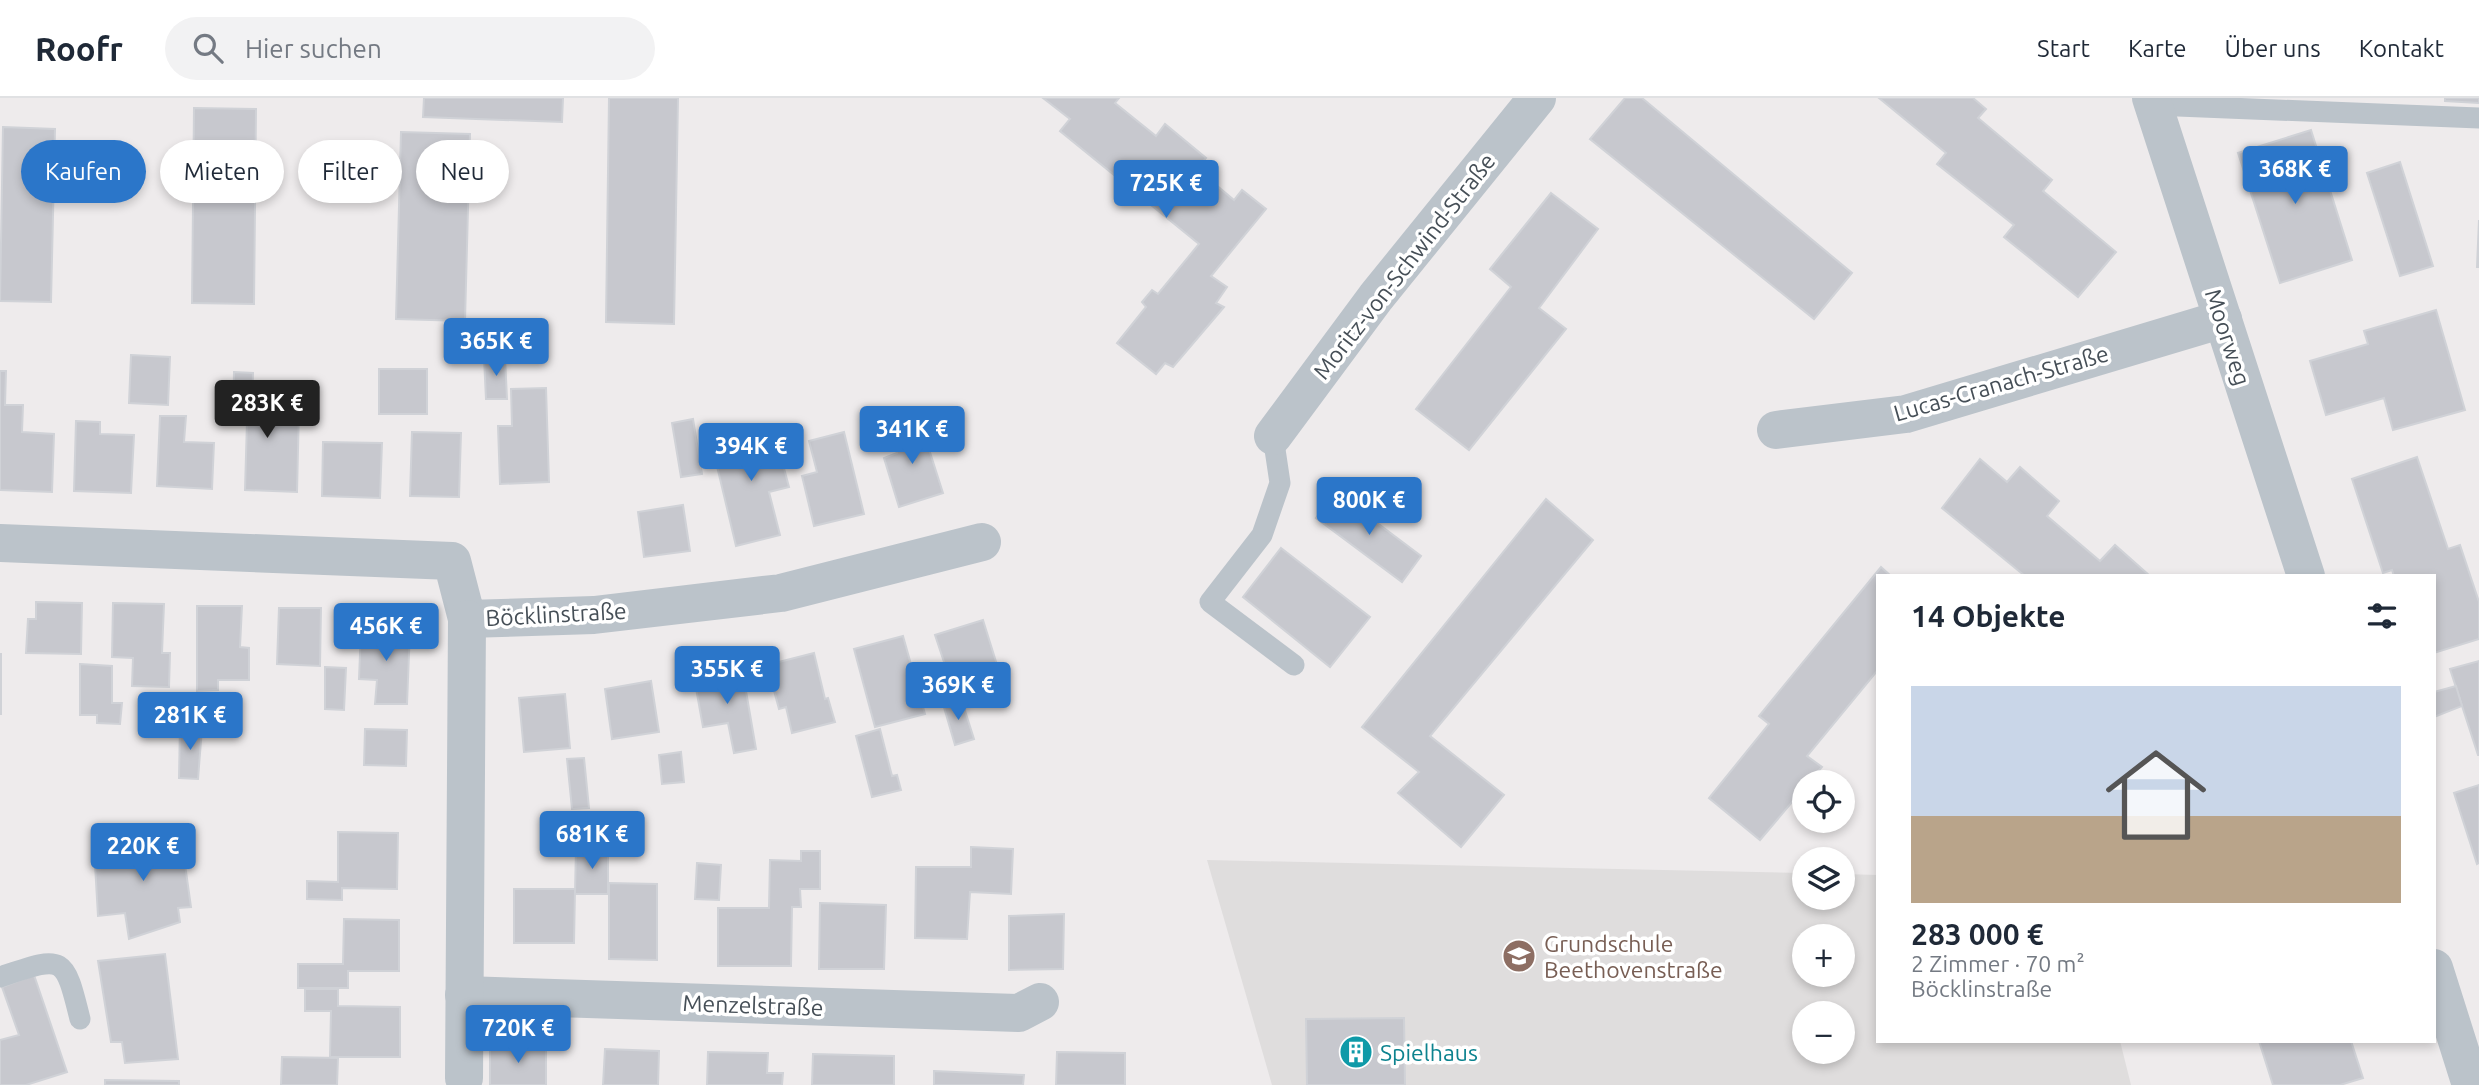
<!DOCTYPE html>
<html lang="de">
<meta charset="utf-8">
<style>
:root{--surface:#fff;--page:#f2f2f3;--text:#1f2937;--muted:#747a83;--line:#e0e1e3;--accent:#2b76c9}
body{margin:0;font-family:Ubuntu,sans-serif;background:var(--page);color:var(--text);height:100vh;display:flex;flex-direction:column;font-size:26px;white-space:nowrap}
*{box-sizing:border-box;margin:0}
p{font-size:23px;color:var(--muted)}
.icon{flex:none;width:38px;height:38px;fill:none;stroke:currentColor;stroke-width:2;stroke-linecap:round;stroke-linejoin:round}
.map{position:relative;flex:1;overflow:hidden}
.sheet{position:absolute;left:1876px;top:476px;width:560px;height:469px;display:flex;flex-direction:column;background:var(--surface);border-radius:0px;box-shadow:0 4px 10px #0003}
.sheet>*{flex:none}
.hud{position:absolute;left:21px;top:42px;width:665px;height:63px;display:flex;gap:14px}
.buttons{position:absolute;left:1792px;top:672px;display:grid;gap:14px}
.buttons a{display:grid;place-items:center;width:63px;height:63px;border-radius:50%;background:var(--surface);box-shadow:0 4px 10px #0003;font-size:35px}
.price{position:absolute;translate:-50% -60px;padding:0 16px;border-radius:7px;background:var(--accent);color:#fff;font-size:23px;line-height:46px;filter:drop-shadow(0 2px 4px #0008)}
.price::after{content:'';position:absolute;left:50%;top:42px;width:21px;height:16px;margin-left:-10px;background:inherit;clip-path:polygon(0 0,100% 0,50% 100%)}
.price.current{background:#222;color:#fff}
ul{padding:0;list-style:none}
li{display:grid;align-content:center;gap:14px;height:371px;padding:0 35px}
li span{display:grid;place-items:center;height:217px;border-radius:0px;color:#555}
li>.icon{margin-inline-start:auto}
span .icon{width:126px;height:126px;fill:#fffc;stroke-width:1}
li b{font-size:30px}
h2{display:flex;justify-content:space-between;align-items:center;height:84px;padding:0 35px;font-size:30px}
.pill{padding:0 24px;border-radius:32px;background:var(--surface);box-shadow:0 4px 10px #0003;font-size:24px;line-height:63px}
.pill.current{background:var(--accent);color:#fff}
header{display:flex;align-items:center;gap:42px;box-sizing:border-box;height:98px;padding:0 35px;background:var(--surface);border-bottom:2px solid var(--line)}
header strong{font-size:33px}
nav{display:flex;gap:38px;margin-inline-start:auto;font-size:24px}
.search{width:490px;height:63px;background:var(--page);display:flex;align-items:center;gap:18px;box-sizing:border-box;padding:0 24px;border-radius:38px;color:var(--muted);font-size:26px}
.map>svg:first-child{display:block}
</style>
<header>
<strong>Roofr</strong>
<div class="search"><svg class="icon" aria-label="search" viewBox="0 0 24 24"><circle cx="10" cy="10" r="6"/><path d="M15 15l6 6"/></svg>Hier suchen</div>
<nav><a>Start</a><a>Karte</a><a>Über uns</a><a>Kontakt</a></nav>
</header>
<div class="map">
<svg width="2479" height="987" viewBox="0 0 2479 987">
<rect width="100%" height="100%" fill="#eeebec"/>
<!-- education -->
<path fill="#dfdddd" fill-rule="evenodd" d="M1207,762L1804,775V800H1843V776L1878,777V943H2120L2131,987H1272ZM1804,838H1843V877H1804ZM1804,915H1843V954H1804Z"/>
<!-- building -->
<g fill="#c7c8ce" stroke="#d0d2d7" stroke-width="2">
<path d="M424,0H563L562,24L423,19Z"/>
<path d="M609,0H678L674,226L606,224Z"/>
<path d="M1043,0H1119L1115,5L1156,38L1165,26L1206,60L1197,71L1234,102L1242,92L1266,111L1211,178L1227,189L1216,205L1224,209L1173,269L1165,265L1156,276L1117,245L1146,209L1142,204L1152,192L1158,196L1199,146L1060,33L1070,21Z"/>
<path d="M1625,0H1642L1852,175L1814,221L1590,41Z"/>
<path d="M1879,0H1973L1986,11L1978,20L2052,82L2043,93L2116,154L2078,199L2004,139L2014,127L1937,66L1946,55Z"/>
<path d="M2445,0H2479V5L2445,3Z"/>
<path d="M194,10L256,11L254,206L192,205Z"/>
<path d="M3,29L55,31L51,204L0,203Z"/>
<path d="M2311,32L2352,162L2280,185L2238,55Z"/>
<path d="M401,34L470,36L465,223L396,221Z"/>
<path d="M2400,64L2433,168L2400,178L2367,75Z"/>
<path d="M1551,95L1598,131L1539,210L1566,231L1469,352L1416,311L1511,189L1490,171Z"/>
<path d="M2479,122V169H2477Z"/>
<path d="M2436,212L2465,312L2393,332L2384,300L2326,317L2310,263L2368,246L2364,233Z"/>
<path d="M131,257L170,259L168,307L129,305Z"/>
<path d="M505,259L507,301H486L484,260Z"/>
<rect x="379" y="271" width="48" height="45"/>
<path d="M0,273H6L5,307H23L22,334L54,336L52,394L0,392Z"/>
<path d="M234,274L253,275L252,308L299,310L297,394L245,392L247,323H233Z"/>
<path d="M546,290L549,384L500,386L498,328H512L511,291Z"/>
<path d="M160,318H186L184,344L214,345L212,391L157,388Z"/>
<path d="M693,321L702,376L681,379L672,325Z"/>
<path d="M76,323L100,324V336L134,337L131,395L74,393Z"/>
<path d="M920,323L943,395L899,409L884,360L897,355L890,332Z"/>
<path d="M773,329L789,389L769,394L780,437L736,448L711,343Z"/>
<path d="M412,334L461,335L459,399L410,398Z"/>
<path d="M844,334L864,416L814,428L802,378L817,374L809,343Z"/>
<path d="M323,344L382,345L380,400L322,398Z"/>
<path d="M2417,359L2448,451L2460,447L2479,504V541L2434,555V478H2394L2392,472L2383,475L2352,381Z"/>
<path d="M1980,361L2007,384L2020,369L2059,403L2047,418L2100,463L2115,447L2150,478H2025L1942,410Z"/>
<path d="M1336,394L1421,458L1402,484L1316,420Z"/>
<path d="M1546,401L1593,442L1430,638L1504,697L1461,749L1398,695L1419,674L1362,629Z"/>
<path d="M683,407L690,453L644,459L638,414Z"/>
<path d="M1281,450L1370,519L1330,569L1243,499Z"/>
<path d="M1881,469L1891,478H1878V572L1807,658L1822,669L1809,684H1804V690L1760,742L1709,700L1769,626L1759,618Z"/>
<path d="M36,504L82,505L81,556L26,555L28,521H36Z"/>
<path d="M113,505L164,506L162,555H170L169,589L132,588L133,560L112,559Z"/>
<path d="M197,508H242L240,549L249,550V582H218V592L197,593Z"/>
<path d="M279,510H321L320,568L277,566Z"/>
<path d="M983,522L998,570L951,585L935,537Z"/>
<path d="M361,531H410L407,606H375L377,582L359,581Z"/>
<path d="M903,538L925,616L875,629L854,551Z"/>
<path d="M814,555L825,601L828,600L835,624L792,635L786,609L779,611L767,567Z"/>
<rect x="0" y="556" width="1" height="60"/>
<path d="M2479,563V657H2478L2450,571Z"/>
<path d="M80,566L112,568V605H122L120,626L97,625V617H80Z"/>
<path d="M325,569L346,570L344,612L325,611Z"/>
<path d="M742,570L756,651L734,655L728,625L703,629L694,579Z"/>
<path d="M651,583L659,634L612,641L605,591Z"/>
<path d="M2456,588L2462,608L2434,619V594Z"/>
<path d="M565,596L570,650L524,654L519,600Z"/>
<path d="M961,600L974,641L955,647L943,606Z"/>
<path d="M180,628L202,630L198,681L179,680Z"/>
<path d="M365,631L407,632L406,668L364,667Z"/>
<path d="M880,631L892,678L897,677L901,692L872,699L856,638Z"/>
<path d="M681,654L684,684L662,686L659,657Z"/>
<path d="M584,660L589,710L572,711L567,661Z"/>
<path d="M2479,687V765L2477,766L2454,695Z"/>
<rect x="592" y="717" width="24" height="33"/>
<path d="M338,734L398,735L397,791L342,790V802L307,801V783L338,784Z"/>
<path d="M181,738L191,809L178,810L180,824L129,841L125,815L98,818L94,749Z"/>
<path d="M576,749L608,750V796H575Z"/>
<path d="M971,749L1013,751L1011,796L970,794L967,841L915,840L916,769H971Z"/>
<path d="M801,753H820V791H800L801,809H792L791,868H718V810H769L770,762L801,763Z"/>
<path d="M697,765L721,767L719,802L695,801Z"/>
<path d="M609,785L657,786V862L609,861Z"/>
<path d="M514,791H575L574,845H514Z"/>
<path d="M820,805L886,807L884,871H819Z"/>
<path d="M1064,816L1063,871L1009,872V818Z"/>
<path d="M344,821L399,822V873H348V890H298V866H343Z"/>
<path d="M165,856L178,961L125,965L122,944H111L98,863Z"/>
<path d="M34,877L67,974L26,987H0V942L19,937L2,889Z"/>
<path d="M305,891H338V908L400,909V959H330L331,913H305Z"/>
<path d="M1404,920L1405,987H1307L1306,921Z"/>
<path d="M2259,943H2351L2363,980L2340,987H2273Z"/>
<path d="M490,947L546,948V987H490Z"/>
<path d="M605,951L659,953L658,987H603Z"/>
<path d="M708,954L768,955L767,975H783L782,987H707Z"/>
<path d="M1057,954L1125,955V987H1056Z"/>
<path d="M813,956L894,958V987H812Z"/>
<path d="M282,959L338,960L337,987H281Z"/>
<path d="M934,973L1024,977L1023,987H934Z"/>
<path d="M105,982L179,983V987H105Z"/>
</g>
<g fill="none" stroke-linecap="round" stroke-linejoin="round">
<!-- lane -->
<g stroke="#bbc3ca" stroke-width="21">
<path d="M2153,7L2479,20"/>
<path d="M1273,338L1280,385L1262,437L1210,504L1294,567"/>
<path d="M0,879C63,858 64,855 80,921"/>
</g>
<!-- street -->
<g stroke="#bbc3ca" stroke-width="38">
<path d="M2151,0L2306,478"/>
<path d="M1776,332L1906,316L2223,221"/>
<path d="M1273,338L1376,199L1537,0"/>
<path d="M0,445L452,463L467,521L594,517L781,495L982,444"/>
<path d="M2434,870L2471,987"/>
<path d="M464,897L1019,915L1040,904"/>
<path d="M464,980L467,521"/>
</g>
</g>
<!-- icons -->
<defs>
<symbol id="school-disc" viewBox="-11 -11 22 22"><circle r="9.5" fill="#8d6e63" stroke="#fff"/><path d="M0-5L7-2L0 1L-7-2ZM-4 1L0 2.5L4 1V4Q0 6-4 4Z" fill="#fff"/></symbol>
<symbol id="building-disc" viewBox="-11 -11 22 22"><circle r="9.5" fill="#0f9aa8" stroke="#fff"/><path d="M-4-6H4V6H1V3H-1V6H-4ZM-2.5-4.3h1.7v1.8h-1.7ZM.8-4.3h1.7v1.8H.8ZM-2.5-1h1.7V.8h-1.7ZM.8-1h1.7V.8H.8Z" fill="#fff"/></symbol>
</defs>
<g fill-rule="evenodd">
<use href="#school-disc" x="1500" y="839" width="38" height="38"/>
<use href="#building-disc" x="1337" y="935" width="38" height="38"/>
</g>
<g text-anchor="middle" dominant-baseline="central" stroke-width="7" stroke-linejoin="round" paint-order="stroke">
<!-- street labels -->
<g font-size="23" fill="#464f57" stroke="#fff">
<text transform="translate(1404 168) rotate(-52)">Moritz-von-Schwind-Straße</text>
<text transform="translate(2228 239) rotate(72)">Moorweg</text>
<text transform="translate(2001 285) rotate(-16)">Lucas-Cranach-Straße</text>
<text transform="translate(556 516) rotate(-3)">Böcklinstraße</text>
<text transform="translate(753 907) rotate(2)">Menzelstraße</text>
</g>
<!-- education labels -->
<g font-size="23" fill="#785e54" stroke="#fff" text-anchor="start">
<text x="1544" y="845">Grundschule<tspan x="1544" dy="26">Beethovenstraße</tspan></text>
</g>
<!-- culture labels -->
<g font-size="23" fill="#0d838f" stroke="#fff" text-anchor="start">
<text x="1380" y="954">Spielhaus</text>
</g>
</g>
</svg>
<div class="buttons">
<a><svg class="icon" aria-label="locate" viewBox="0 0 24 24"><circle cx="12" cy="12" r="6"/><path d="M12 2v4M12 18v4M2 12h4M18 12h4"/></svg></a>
<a><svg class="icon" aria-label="layers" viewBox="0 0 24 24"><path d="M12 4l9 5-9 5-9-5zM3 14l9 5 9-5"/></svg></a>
<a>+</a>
<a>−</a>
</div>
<b class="price" style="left:2295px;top:108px">368K €</b>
<b class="price" style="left:1166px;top:122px">725K €</b>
<b class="price" style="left:496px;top:280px">365K €</b>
<b class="price current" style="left:267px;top:342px">283K €</b>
<b class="price" style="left:912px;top:368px">341K €</b>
<b class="price" style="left:751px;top:385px">394K €</b>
<b class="price" style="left:1369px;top:439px">800K €</b>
<b class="price" style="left:386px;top:565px">456K €</b>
<b class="price" style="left:727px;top:608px">355K €</b>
<b class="price" style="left:958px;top:624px">369K €</b>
<b class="price" style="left:190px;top:654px">281K €</b>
<b class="price" style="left:592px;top:773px">681K €</b>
<b class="price" style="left:143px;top:785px">220K €</b>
<b class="price" style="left:518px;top:967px">720K €</b>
<div class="hud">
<a class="pill current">Kaufen</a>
<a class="pill">Mieten</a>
<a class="pill">Filter</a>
<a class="pill">Neu</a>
</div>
<section class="sheet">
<h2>14 Objekte<svg class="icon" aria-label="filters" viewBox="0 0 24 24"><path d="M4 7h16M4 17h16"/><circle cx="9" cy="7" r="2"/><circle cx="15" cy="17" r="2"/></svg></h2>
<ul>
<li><span style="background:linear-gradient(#c9d6e8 60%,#b9a48a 0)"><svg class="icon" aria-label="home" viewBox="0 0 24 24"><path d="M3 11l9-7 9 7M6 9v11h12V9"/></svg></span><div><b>283 000 €</b><p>2 Zimmer · 70 m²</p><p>Böcklinstraße</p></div></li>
</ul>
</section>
</div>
